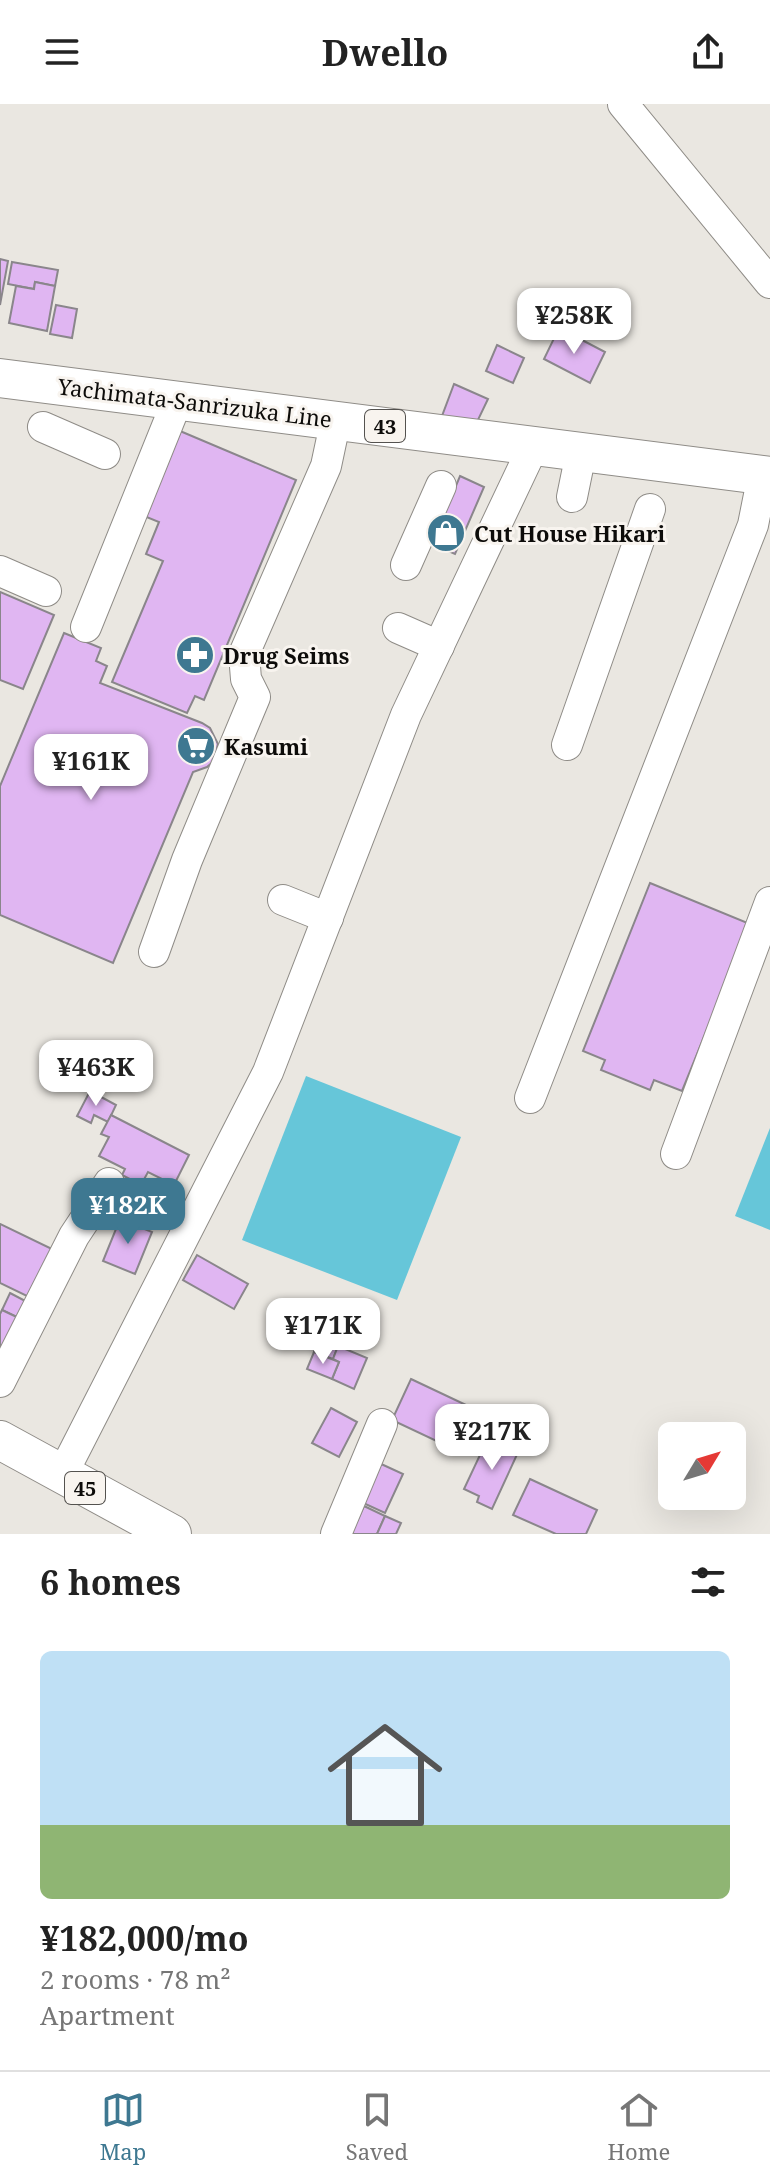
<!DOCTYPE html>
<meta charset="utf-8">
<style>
:root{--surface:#fff;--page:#f6f6f6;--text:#222;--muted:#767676;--line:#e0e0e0;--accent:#3e7891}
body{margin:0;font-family:"Noto Serif",serif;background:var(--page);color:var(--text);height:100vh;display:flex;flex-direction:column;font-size:30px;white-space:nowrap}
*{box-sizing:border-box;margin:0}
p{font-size:26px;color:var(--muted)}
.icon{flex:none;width:44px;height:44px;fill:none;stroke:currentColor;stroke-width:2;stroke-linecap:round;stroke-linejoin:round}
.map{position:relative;height:1430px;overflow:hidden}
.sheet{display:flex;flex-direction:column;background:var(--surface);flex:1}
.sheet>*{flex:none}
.needle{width:52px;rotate:52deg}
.tools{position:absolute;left:658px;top:1318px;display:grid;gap:16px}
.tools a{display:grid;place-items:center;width:88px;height:88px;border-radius:12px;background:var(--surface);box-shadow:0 8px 32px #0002;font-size:40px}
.price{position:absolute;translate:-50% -68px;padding:0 18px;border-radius:16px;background:#fff;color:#222;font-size:26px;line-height:52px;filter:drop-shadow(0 2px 4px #0008)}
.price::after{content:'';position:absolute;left:50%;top:48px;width:24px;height:18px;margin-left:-12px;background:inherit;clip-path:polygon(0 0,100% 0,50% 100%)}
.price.active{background:var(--accent);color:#fff}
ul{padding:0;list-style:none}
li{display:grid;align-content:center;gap:16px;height:424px;padding:0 40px}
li+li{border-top:2px solid var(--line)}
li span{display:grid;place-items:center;height:248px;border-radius:12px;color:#555}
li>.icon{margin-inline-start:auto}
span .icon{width:144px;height:144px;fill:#fffc;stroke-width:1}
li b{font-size:34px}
h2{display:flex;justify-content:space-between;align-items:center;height:96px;padding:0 40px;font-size:34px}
header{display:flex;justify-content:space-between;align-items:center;height:104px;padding:0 40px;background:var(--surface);font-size:36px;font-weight:700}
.menu{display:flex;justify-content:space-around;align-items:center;height:112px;border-top:2px solid var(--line);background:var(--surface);font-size:22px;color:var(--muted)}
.menu a{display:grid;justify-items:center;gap:4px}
.menu .active{color:var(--accent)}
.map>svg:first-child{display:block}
</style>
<header><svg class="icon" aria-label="menu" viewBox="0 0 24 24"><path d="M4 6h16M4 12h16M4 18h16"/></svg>Dwello<svg class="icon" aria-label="share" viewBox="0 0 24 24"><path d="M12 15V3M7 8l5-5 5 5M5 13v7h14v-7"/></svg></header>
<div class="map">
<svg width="770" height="1430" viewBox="0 0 770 1430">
<rect width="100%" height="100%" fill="#eae7e1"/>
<!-- water -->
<g fill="#66c6d9">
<path d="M306,972L461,1033L397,1196L242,1136Z"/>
<path d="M770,1024V1126L735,1112Z"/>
</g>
<!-- building -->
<g fill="#e0b6f2" stroke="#8a868b" stroke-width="2">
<path d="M0,155L8,157L0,201Z"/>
<path d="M12,158L58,166L55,182L35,178L34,185L8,180Z"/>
<path d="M35,178L55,182L47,227L9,219L16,182L34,185Z"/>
<path d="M56,201L77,205L72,234L50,230Z"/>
<path d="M559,224L605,248L590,279L544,255Z"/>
<path d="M497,241L524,254L513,279L486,267Z"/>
<path d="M454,280L488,295L477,318L442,312Z"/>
<path d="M180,327L296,376L204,596L195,592L187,609L112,578L163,457L146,450L159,418L144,412Z"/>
<path d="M460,372L484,383L455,450L432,440Z"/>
<path d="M0,488L54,511L23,585L0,576Z"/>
<path d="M64,529L101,544L96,557L107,562L100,579L202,619L210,624L218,640L214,657L207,663L193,668L113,859L0,811V682Z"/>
<path d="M650,779L750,820L682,987L654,976L650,986L601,966L605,956L583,947Z"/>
<path d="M90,987L116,1001L108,1018L94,1011L91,1019L77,1012Z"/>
<path d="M111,1011L189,1051L174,1081L148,1068L141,1081L122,1071L125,1065L99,1052L109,1033L101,1030Z"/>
<path d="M120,1115L152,1128L135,1170L103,1157Z"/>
<path d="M0,1120L54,1146L31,1194L0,1179Z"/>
<path d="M197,1151L248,1180L234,1205L183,1176Z"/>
<path d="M10,1189L31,1200L23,1216L2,1206Z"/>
<path d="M2,1206L23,1216L0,1249V1210Z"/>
<path d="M320,1234L338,1242L333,1255L314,1248Z"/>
<path d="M338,1242L367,1254L354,1285L332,1275L339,1258L333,1255Z"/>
<path d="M314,1248L339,1258L332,1275L307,1265Z"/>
<path d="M411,1275L483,1309L464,1350L392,1316Z"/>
<path d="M331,1304L357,1318L339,1353L312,1339Z"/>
<path d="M487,1336L502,1343L505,1337L520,1344L492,1405L477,1398L479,1392L464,1385Z"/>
<path d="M379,1359L403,1370L385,1409L361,1398Z"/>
<path d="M530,1375L597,1406L586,1430H556L513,1411Z"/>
<path d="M364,1402L385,1412L377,1430H351Z"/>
<path d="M385,1412L401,1419L396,1430H377Z"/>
</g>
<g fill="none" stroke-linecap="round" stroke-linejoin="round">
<defs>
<g id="minor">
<path d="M623,0L770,179"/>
<path d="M43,323L105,350"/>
<path d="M572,393L581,349"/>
<path d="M406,461L441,382"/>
<path d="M0,467L46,487"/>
<path d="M86,523L178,295"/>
<path d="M398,524L439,542"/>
<path d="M567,641L650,405"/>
<path d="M283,796L328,814"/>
<path d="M154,848L187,756L255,593L246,575L244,550L326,362L336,315"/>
<path d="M530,994L753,421L763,371"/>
<path d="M676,1050L770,798"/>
<path d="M0,1278L74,1132L109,1079"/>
<path d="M62,1371L268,968L406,611L533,343"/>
<path d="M336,1430L382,1320"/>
</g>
<g id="major">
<path d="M0,274L770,372"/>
<path d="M0,1336L172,1430"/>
</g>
</defs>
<!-- minor casing -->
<use href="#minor" stroke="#8f8c87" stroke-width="32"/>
<!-- major casing -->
<use href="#major" stroke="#8f8c87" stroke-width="40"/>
<!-- minor -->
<use href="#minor" stroke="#fff" stroke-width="30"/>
<!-- major -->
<use href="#major" stroke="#fff" stroke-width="38"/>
</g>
<!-- icons -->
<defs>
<symbol id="shop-disc" viewBox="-11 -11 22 22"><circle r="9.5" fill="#3e7891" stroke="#f8f4ef"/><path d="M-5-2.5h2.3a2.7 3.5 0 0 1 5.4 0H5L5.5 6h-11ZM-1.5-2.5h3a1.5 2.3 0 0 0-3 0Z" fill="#fff"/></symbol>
<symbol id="pharmacy-disc" viewBox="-11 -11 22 22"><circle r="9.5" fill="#3e7891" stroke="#f8f4ef"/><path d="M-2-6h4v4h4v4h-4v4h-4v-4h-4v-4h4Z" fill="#fff"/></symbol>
<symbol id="supermarket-disc" viewBox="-11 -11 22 22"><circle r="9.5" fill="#3e7891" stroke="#f8f4ef"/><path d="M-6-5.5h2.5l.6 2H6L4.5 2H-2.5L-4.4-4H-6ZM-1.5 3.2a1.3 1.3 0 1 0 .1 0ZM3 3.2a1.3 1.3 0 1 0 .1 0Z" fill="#fff"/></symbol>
</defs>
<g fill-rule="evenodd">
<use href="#shop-disc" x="424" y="407" width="44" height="44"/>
<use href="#pharmacy-disc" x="173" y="529" width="44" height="44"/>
<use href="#supermarket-disc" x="174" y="620" width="44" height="44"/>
</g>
<g text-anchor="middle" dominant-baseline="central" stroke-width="6" stroke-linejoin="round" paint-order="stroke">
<!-- shield labels -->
<g fill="#f8f4ef" stroke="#54524f" stroke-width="2">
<rect x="365" y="306" width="40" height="32" rx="6"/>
<rect x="65" y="1368" width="40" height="32" rx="6"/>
</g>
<g font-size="20" font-weight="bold" fill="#0d0c0a">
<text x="385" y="322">43</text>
<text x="85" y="1384">45</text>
</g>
<!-- street labels -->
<g font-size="22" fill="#0d0c0a" stroke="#f8f4ef">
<text transform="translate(195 298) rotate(7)">Yachimata-Sanrizuka Line</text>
</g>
<!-- poi labels -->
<g font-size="22" font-weight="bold" fill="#0d0c0a" stroke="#f8f4ef" text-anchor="start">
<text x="474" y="429">Cut House Hikari</text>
<text x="223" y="551">Drug Seims</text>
<text x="224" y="642">Kasumi</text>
</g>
</g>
</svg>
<div class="tools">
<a><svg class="needle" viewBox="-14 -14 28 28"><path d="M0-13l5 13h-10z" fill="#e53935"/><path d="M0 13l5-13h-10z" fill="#767676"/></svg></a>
</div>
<b class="price" style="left:574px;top:252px">¥258K</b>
<b class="price" style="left:91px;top:698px">¥161K</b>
<b class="price" style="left:96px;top:1004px">¥463K</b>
<b class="price active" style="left:128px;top:1142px">¥182K</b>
<b class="price" style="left:323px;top:1262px">¥171K</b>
<b class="price" style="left:492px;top:1368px">¥217K</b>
</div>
<section class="sheet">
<h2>6 homes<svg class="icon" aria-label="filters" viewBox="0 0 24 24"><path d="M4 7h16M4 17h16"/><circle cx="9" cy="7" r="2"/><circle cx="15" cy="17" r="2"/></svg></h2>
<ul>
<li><span style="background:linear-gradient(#bfe0f5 70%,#8fb573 0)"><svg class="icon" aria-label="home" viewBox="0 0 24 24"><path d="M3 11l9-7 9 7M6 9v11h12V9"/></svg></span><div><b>¥182,000/mo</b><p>2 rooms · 78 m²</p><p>Apartment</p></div></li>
</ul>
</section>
<nav class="menu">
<a class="active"><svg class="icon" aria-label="map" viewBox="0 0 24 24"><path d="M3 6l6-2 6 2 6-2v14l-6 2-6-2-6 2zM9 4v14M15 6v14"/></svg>Map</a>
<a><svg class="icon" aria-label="saved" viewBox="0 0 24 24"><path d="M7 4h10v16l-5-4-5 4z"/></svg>Saved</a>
<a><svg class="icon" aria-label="home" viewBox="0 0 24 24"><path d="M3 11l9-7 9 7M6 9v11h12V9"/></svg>Home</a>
</nav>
